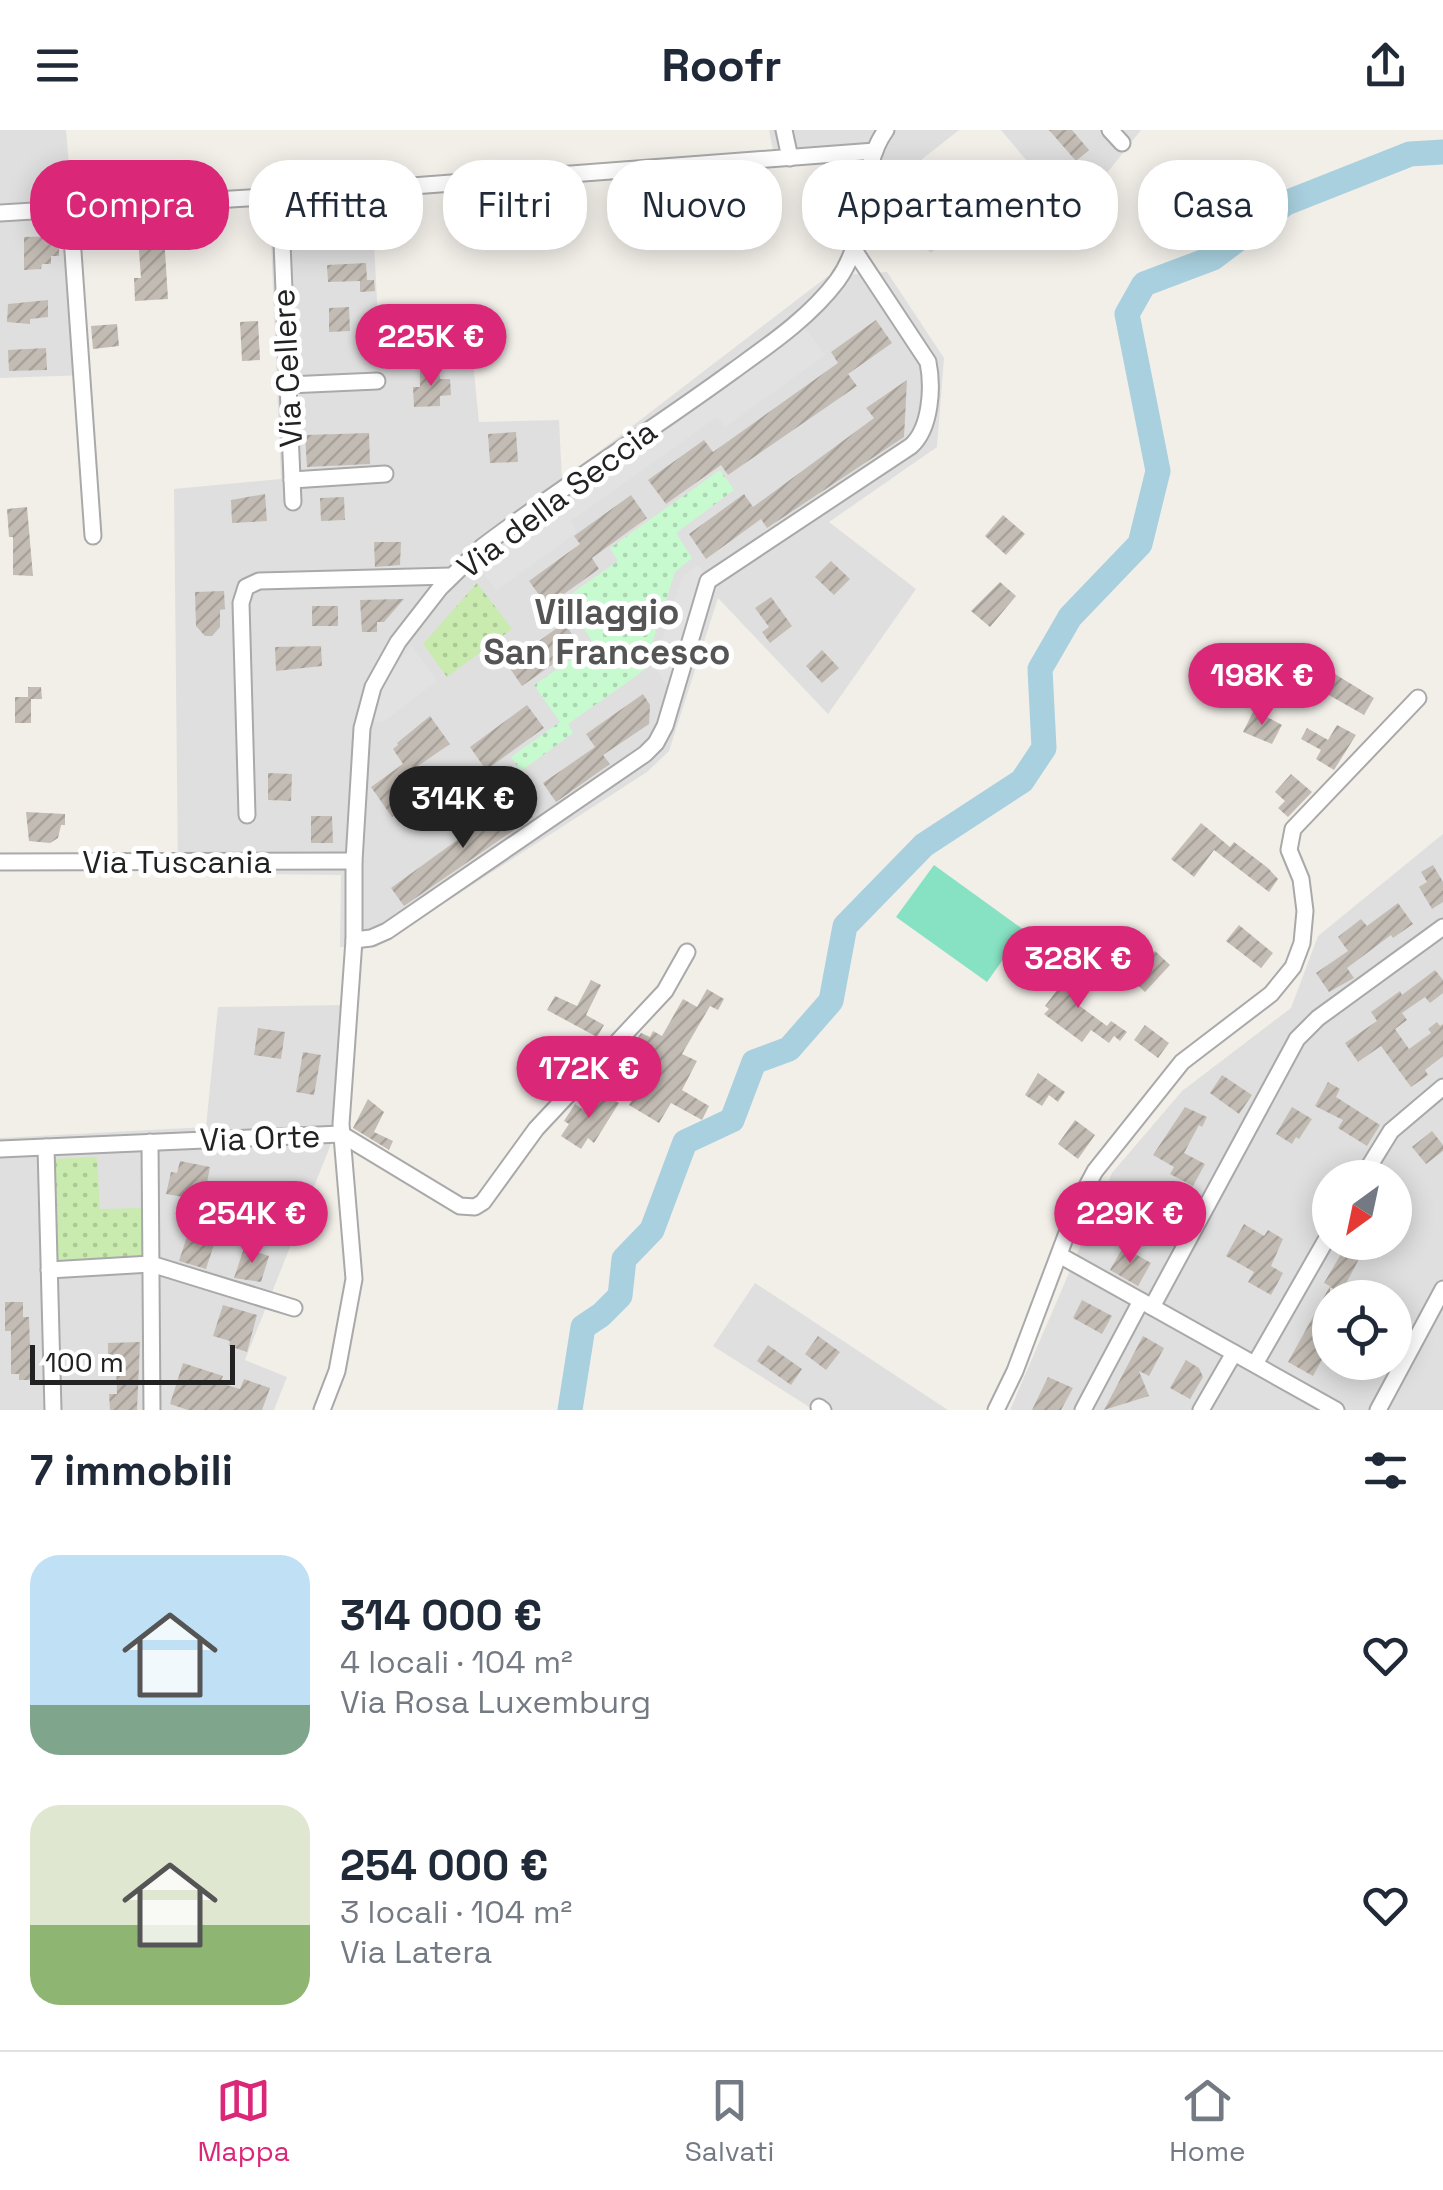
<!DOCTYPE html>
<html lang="it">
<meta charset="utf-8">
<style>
:root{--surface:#fff;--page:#f6f6f7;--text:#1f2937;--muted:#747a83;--line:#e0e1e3;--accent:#db2777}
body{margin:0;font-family:"Space Grotesk",sans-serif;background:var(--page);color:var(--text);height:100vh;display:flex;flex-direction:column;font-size:38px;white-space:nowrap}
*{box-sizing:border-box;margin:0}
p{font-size:32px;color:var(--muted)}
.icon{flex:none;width:55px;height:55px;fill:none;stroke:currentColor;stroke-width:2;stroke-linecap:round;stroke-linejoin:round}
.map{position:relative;height:1280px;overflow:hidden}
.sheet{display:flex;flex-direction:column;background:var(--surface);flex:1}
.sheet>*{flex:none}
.top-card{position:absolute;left:30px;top:30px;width:1385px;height:90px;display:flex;gap:20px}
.needle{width:65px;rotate:213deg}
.tools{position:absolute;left:1312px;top:1030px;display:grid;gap:20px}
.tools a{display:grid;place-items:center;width:100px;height:100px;border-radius:50%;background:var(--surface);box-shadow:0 5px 25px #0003;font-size:50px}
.scale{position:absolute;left:30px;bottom:25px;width:205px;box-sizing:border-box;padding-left:10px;border:5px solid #222;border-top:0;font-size:28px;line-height:35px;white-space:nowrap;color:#222;-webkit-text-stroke:8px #fff;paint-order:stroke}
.price{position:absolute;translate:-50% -85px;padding:0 22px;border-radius:35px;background:var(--accent);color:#fff;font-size:32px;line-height:65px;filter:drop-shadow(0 2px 5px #0008)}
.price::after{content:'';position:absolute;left:50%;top:60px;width:30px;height:22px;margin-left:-15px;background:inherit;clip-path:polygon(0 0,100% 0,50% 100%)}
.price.active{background:#222;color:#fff}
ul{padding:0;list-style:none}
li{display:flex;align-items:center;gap:30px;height:250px;padding:0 30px}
li span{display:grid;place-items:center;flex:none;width:280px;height:200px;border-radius:30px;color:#555}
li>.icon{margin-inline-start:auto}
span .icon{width:120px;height:120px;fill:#fffc;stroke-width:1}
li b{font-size:42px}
h2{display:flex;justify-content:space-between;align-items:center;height:120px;padding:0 30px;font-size:42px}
.chip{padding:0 35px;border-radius:40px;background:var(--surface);box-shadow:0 5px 25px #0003;font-size:35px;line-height:90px}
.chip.active{background:var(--accent);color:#fff}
header{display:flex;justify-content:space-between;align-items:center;height:130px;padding:0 30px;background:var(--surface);font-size:45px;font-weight:600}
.menu{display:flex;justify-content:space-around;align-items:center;height:140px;border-top:2px solid var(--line);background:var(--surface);font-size:28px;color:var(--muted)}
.menu a{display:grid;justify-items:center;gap:5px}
.menu .active{color:var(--accent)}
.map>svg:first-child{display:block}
</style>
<header><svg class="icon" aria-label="menu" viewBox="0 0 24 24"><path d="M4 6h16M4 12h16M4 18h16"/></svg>Roofr<svg class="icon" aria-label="share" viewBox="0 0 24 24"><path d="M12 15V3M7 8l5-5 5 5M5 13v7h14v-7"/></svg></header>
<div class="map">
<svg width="1443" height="1280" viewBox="0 0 1443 1280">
<defs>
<pattern id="grass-dots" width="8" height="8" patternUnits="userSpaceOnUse" patternTransform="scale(2.5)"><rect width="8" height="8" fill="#c9ebaf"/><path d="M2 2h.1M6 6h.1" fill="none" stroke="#acc996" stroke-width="1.8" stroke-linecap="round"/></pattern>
<pattern id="park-dots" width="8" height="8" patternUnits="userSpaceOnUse" patternTransform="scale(2.5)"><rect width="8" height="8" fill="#c7face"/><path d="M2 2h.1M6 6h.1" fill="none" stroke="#abd6b1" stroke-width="1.8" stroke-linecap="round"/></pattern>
<pattern id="building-hatch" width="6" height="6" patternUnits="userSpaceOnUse" patternTransform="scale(2.5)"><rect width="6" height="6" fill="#c3bcb4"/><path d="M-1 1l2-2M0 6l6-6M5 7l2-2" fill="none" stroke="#a7a19a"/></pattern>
</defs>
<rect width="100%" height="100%" fill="#f2efe9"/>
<!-- residential -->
<g fill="#e0dfdf" fill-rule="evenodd">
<path d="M0,0H66L87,245L0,248Z"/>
<path d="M769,0H959L916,34L967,92L931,123L854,69L859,25L776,35Z"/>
<path d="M1001,0H1141L1073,86Z"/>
<path d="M371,54L380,229L472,222L479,292L559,290L562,350L828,146L887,142L944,228L937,317L829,392L916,459L828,584L718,468L669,621L647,642L376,817H340L341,745L178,743L174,359L281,349L269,63Z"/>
<path d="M1443,704V1280H1010L1112,1043L1182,961L1291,878L1318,806ZM1330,1048H1395V1112H1330ZM1330,1168H1395V1232H1330Z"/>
<path d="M344,875L331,1014L245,1230L287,1247L274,1280H0V1008L206,997L218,877Z"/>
<path d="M755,1153L948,1280H814L713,1216Z"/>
</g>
<!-- grass -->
<g fill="url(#grass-dots)">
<path d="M477,453L512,499L447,547L423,514Z"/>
<path d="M97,1027L100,1079L145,1078L147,1133L55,1137L50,1029Z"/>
</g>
<!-- park -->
<path fill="url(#park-dots)" d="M720,340L734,360L676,403L692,428L675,442L643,541L568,594L573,603L521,641L511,627L560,592L534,555L594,514L564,469L618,431L610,418Z"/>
<!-- pitch -->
<path fill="#87e1c3" d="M934,735L1024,800L987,852L896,787Z"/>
<!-- parking -->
<g fill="#e2e2e2">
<path d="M805,198L825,225L725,297L717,287L571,391L577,402L496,461L476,433Z"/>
<path d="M698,435L716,459L679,572L654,536L682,447Z"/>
<path d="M411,515L437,551L383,592L372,591L383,553Z"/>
</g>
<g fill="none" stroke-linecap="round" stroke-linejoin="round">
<!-- river -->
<path stroke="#a9d0df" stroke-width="25" d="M570,1280L583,1197L601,1185L620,1166L624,1129L652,1100L685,1012L732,990L754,932L789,919L831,871L845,796L924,715L1022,651L1044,618L1040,539L1070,487L1140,414L1158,341L1127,184L1144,154L1213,128L1286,73L1410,24L1443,22"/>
</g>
<!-- building -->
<g fill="url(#building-hatch)">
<path d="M1049,0H1072L1089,20L1076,31Z"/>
<path d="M913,59L922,69L916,74L926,85L923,88L930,96L910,114L894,95L891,98L881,87Z"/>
<path d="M533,73L536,110L524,111L523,100L472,103L470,76Z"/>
<path d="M164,105L168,169L135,171L134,148H141L138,107Z"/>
<path d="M59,106V126H51V134H42L41,139L24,140V107Z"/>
<path d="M366,133L367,150H374L375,161L360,162V151L328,152L327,135Z"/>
<path d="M48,170V187L30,189V194L7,192L8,174Z"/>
<path d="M349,177L350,201L329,202V178Z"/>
<path d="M876,190L892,213L848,244L857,256L728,345L721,335L666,374L648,350L704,310L713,322L838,233L831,222Z"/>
<path d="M258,191L260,230L242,231L240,192Z"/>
<path d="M117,194L119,216L93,219L91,196Z"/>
<path d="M46,218L47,240L9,241L8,220Z"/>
<path d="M439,240L440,249H450L451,265L440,266V276L414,277L413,257H420V241Z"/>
<path d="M907,250L904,307L767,398L761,389L706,429L689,404L744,364L753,377L874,288L866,278Z"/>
<path d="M516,302L518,332L490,333L488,304Z"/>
<path d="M369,303L370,334L307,337L305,305Z"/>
<path d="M265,364L267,391L232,393L231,370Z"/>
<path d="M631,365L647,388L592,428L599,439L547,476L529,451L580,414L574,406Z"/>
<path d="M344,367L345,390L321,391L320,368Z"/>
<path d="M27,377L33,446L13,445V407H9L7,379Z"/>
<path d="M1003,385L1025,404L1006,425L985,406Z"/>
<path d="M374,412H401L400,435L375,437Z"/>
<path d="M831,431L850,449L834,465L815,447Z"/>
<path d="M1000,452L1016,466L990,497L971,481Z"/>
<path d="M224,461L225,479L220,480V497L212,506H205L196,496L195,462Z"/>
<path d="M771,467L792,496L770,513L762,502L769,497L755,478Z"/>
<path d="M404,469L384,492H377V502H362L360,470Z"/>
<rect x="312" y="476" width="26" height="20"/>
<path d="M564,493L580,515L522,556L507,534Z"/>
<path d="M321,516L322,536L276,541L275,517Z"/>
<path d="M822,520L839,538L822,553L806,536Z"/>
<path d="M1312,530L1374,568L1364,585L1327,564L1325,568L1300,554Z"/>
<path d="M28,557H41L42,569H31V593H15V567H28Z"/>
<path d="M643,564L650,575L649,594L603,625L610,634L556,672L543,653L595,617L586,604Z"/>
<path d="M527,575L544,598L486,640L470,617Z"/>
<path d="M1254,580L1282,595L1272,614L1243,602Z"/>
<path d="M430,586L450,614L418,636L429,651L419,662L422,666L392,687L371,657L403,634L393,619L398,615L397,613Z"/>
<path d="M1337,595L1356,605L1334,640L1316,629L1321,620L1301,609L1307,598L1328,610Z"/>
<path d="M268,643L292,644L291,671L268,670Z"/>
<path d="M1291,644L1312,662L1288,687L1278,678L1285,671L1275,662Z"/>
<path d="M518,666L533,687L404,776L391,758Z"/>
<path d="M26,682L65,684V695H61L58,708L50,713L29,711Z"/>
<path d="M311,686H332L333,713H311Z"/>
<path d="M1201,693L1230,717L1234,712L1268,738L1278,749L1269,762L1214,720L1194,747L1171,729Z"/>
<path d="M1433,735L1443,752V772L1432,779L1419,757L1427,752L1421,742Z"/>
<path d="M1398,773L1413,794L1393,808L1391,805L1347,838L1354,848L1329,862L1316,843L1348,821L1338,807L1361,789L1367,796Z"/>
<path d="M1239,795L1273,823L1261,838L1226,811Z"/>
<path d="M1155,821L1170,835L1145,862L1130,848L1135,842L1130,838L1143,825L1147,829Z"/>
<path d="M1074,838L1093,852L1077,874L1107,896L1111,891L1127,902L1120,911L1114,906L1109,913L1091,900L1082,912L1044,884L1049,879L1045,876Z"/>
<path d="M1435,840L1443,850V863L1430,873L1425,867L1402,883L1407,890L1395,899L1409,919L1431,903L1428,899L1437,892L1440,896L1443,894V926L1425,940L1428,945L1411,957L1381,916L1358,932L1345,913L1377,891L1371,882L1400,861L1402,865Z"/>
<path d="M591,850L601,855L586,885L604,895L597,907L547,880L555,866L577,876Z"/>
<path d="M707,859L724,869L718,880L710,876L682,924L697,931L682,960L709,976L702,990L671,973L659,993L629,975L645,948L638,944L648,924L632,916L641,903L650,907L653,901L662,906L683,869L697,877Z"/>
<path d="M1145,895L1169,913L1158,928L1134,910Z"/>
<path d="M258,898L285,902L281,929L254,925Z"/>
<path d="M303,922L321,925L314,965L296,962Z"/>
<path d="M1038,943L1065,962L1058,972L1049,965L1042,976L1025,965Z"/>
<path d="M1222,945L1252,965L1239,984L1210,963Z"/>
<path d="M1328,952L1340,959L1336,967L1380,995L1367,1016L1338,998L1343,990L1315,976Z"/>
<path d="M601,963L619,973L594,1013L588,1008L581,1019L561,1006L569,994L564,991L575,974L585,981L594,966L598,969Z"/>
<path d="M368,969L384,982L374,1002L393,1011L389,1020L353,998Z"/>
<path d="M1185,977L1207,987L1202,997L1199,995L1184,1023L1205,1034L1193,1056L1170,1044L1174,1037L1153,1025Z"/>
<path d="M1292,977L1312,989L1299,1009L1296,1007L1292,1014L1276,1004Z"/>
<path d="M1075,990L1095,1005L1078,1029L1058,1014Z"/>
<path d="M1432,1001L1443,1015V1021L1426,1034L1412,1017Z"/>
<path d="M180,1031L210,1037L205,1063L185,1060L183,1067L166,1064L171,1042L177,1043Z"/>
<path d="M193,1088L220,1096L206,1139L179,1131Z"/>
<path d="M1244,1094L1264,1106L1268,1100L1283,1109L1271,1136L1283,1143L1271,1165L1248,1152L1254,1142L1226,1126Z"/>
<path d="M1348,1112H1368L1341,1163L1330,1157V1215L1313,1246L1288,1232L1330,1156L1324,1153Z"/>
<path d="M1123,1117L1151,1133L1138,1156L1110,1140Z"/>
<path d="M244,1118L269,1126L261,1152L234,1148Z"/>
<path d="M1082,1170L1112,1186L1102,1204L1073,1188Z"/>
<path d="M5,1172H23V1187H29L31,1250H19V1244H11V1201H5Z"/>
<path d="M223,1175L257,1185L247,1222L229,1216L230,1211L213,1206Z"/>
<path d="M818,1206L840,1222L826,1240L805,1224Z"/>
<path d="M1143,1206L1164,1218L1149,1246L1139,1241L1149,1266L1104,1280Z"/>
<path d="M140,1212L137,1280H110L109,1264H117L116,1233H108V1213Z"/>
<path d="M768,1215L802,1239L791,1255L757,1231Z"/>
<path d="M1186,1230L1199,1238L1203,1247L1190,1269L1170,1258Z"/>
<path d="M183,1233L223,1246L220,1253L240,1259L244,1249L270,1258L262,1280H188L170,1274Z"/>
<path d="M1048,1247L1073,1258L1061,1280H1032Z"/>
</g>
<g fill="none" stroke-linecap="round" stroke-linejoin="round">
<defs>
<g id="street">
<path d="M784,0L790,28"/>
<path d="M1110,0L1122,13"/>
<path d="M280,66L293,372"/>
<path d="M70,79L93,406"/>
<path d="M0,83L280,66L875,21"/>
<path d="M288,255L377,251"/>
<path d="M292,350L385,344"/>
<path d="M247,685L241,473L246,457L259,451L451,446"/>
<path d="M0,732L354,731"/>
<path d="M354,810L371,808L387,801L645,624L656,613L665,596L708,451L911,316C931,298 933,257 928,232L854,120"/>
<path d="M150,1012L152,1280"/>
<path d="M46,1017L53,1280"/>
<path d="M0,1019L341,1004L460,1076L475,1077L483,1072L536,999L665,861L687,822"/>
<path d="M1362,1048L1391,1001L1443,957"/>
<path d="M1061,1126L1336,1280"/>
<path d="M49,1140L151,1134L294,1178"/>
<path d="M1152,1177L1297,909L1318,888L1443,797"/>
<path d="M1255,1234L1330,1103"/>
<path d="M819,1277L823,1280"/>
<path d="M322,1280L337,1241L354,1149L341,994L354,810V731L362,598L373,557L398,512L440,458L482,417C564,355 651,301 733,241C769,215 810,187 837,151C872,104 856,41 886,0"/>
<path d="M996,1280L1015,1241L1079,1071L1095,1041L1182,932L1271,864L1293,837L1302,813L1305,781L1301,749L1289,720L1293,699L1418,568"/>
<path d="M1083,1280L1141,1171"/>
<path d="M1201,1280L1234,1223"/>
<path d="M1378,1280L1443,1159"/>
</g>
</defs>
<!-- street casing -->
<use href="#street" stroke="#a9a9a9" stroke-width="19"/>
<!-- street -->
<use href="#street" stroke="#fff" stroke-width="15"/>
</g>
<g text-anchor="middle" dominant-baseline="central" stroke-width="10" stroke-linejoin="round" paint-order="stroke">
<!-- street labels -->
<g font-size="32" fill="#222" stroke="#fff">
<text transform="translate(287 238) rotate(-93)">Via Cellere</text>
<text transform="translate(557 369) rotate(-37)">Via della Seccia</text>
<text x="177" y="732">Via Tuscania</text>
<text transform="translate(260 1008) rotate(-2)">Via Orte</text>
</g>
<!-- neighbourhood labels -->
<g font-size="35" font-weight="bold" fill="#555" stroke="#fff">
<text x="607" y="482">Villaggio<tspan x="607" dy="40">San Francesco</tspan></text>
</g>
</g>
</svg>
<div class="tools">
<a><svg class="needle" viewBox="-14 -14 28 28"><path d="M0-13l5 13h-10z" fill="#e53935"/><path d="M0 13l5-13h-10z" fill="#747a83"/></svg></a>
<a><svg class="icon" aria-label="locate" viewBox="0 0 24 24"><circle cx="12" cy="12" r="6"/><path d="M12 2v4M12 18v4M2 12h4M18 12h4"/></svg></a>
</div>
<div class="scale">100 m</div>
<b class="price" style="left:431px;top:259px">225K €</b>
<b class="price" style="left:1262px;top:598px">198K €</b>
<b class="price active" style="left:463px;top:721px">314K €</b>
<b class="price" style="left:1078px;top:881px">328K €</b>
<b class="price" style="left:589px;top:991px">172K €</b>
<b class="price" style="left:252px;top:1136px">254K €</b>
<b class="price" style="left:1130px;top:1136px">229K €</b>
<div class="top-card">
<a class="chip active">Compra</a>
<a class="chip">Affitta</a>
<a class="chip">Filtri</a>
<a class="chip">Nuovo</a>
<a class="chip">Appartamento</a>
<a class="chip">Casa</a>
</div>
</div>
<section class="sheet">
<h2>7 immobili<svg class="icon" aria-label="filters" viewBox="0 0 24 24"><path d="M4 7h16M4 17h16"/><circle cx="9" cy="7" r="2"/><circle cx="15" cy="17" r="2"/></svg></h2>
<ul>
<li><span style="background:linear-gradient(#bfe0f5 75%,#7fa58c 0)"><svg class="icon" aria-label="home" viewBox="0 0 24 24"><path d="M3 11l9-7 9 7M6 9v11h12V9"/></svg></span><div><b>314 000 €</b><p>4 locali · 104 m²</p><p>Via Rosa Luxemburg</p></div><svg class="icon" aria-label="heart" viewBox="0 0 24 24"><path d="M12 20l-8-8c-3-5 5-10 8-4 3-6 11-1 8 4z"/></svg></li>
<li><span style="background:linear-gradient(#dfe7d0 60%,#8fb573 0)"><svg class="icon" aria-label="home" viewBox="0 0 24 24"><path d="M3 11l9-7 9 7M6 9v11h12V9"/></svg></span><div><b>254 000 €</b><p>3 locali · 104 m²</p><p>Via Latera</p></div><svg class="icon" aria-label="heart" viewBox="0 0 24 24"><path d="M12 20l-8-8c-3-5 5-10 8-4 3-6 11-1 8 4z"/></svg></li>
</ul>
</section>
<nav class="menu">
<a class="active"><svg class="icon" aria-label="map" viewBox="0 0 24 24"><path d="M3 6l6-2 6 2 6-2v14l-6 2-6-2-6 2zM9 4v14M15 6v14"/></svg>Mappa</a>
<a><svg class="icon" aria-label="saved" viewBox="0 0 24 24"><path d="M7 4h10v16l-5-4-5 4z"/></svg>Salvati</a>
<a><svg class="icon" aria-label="home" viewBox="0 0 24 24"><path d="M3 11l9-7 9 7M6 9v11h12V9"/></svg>Home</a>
</nav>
